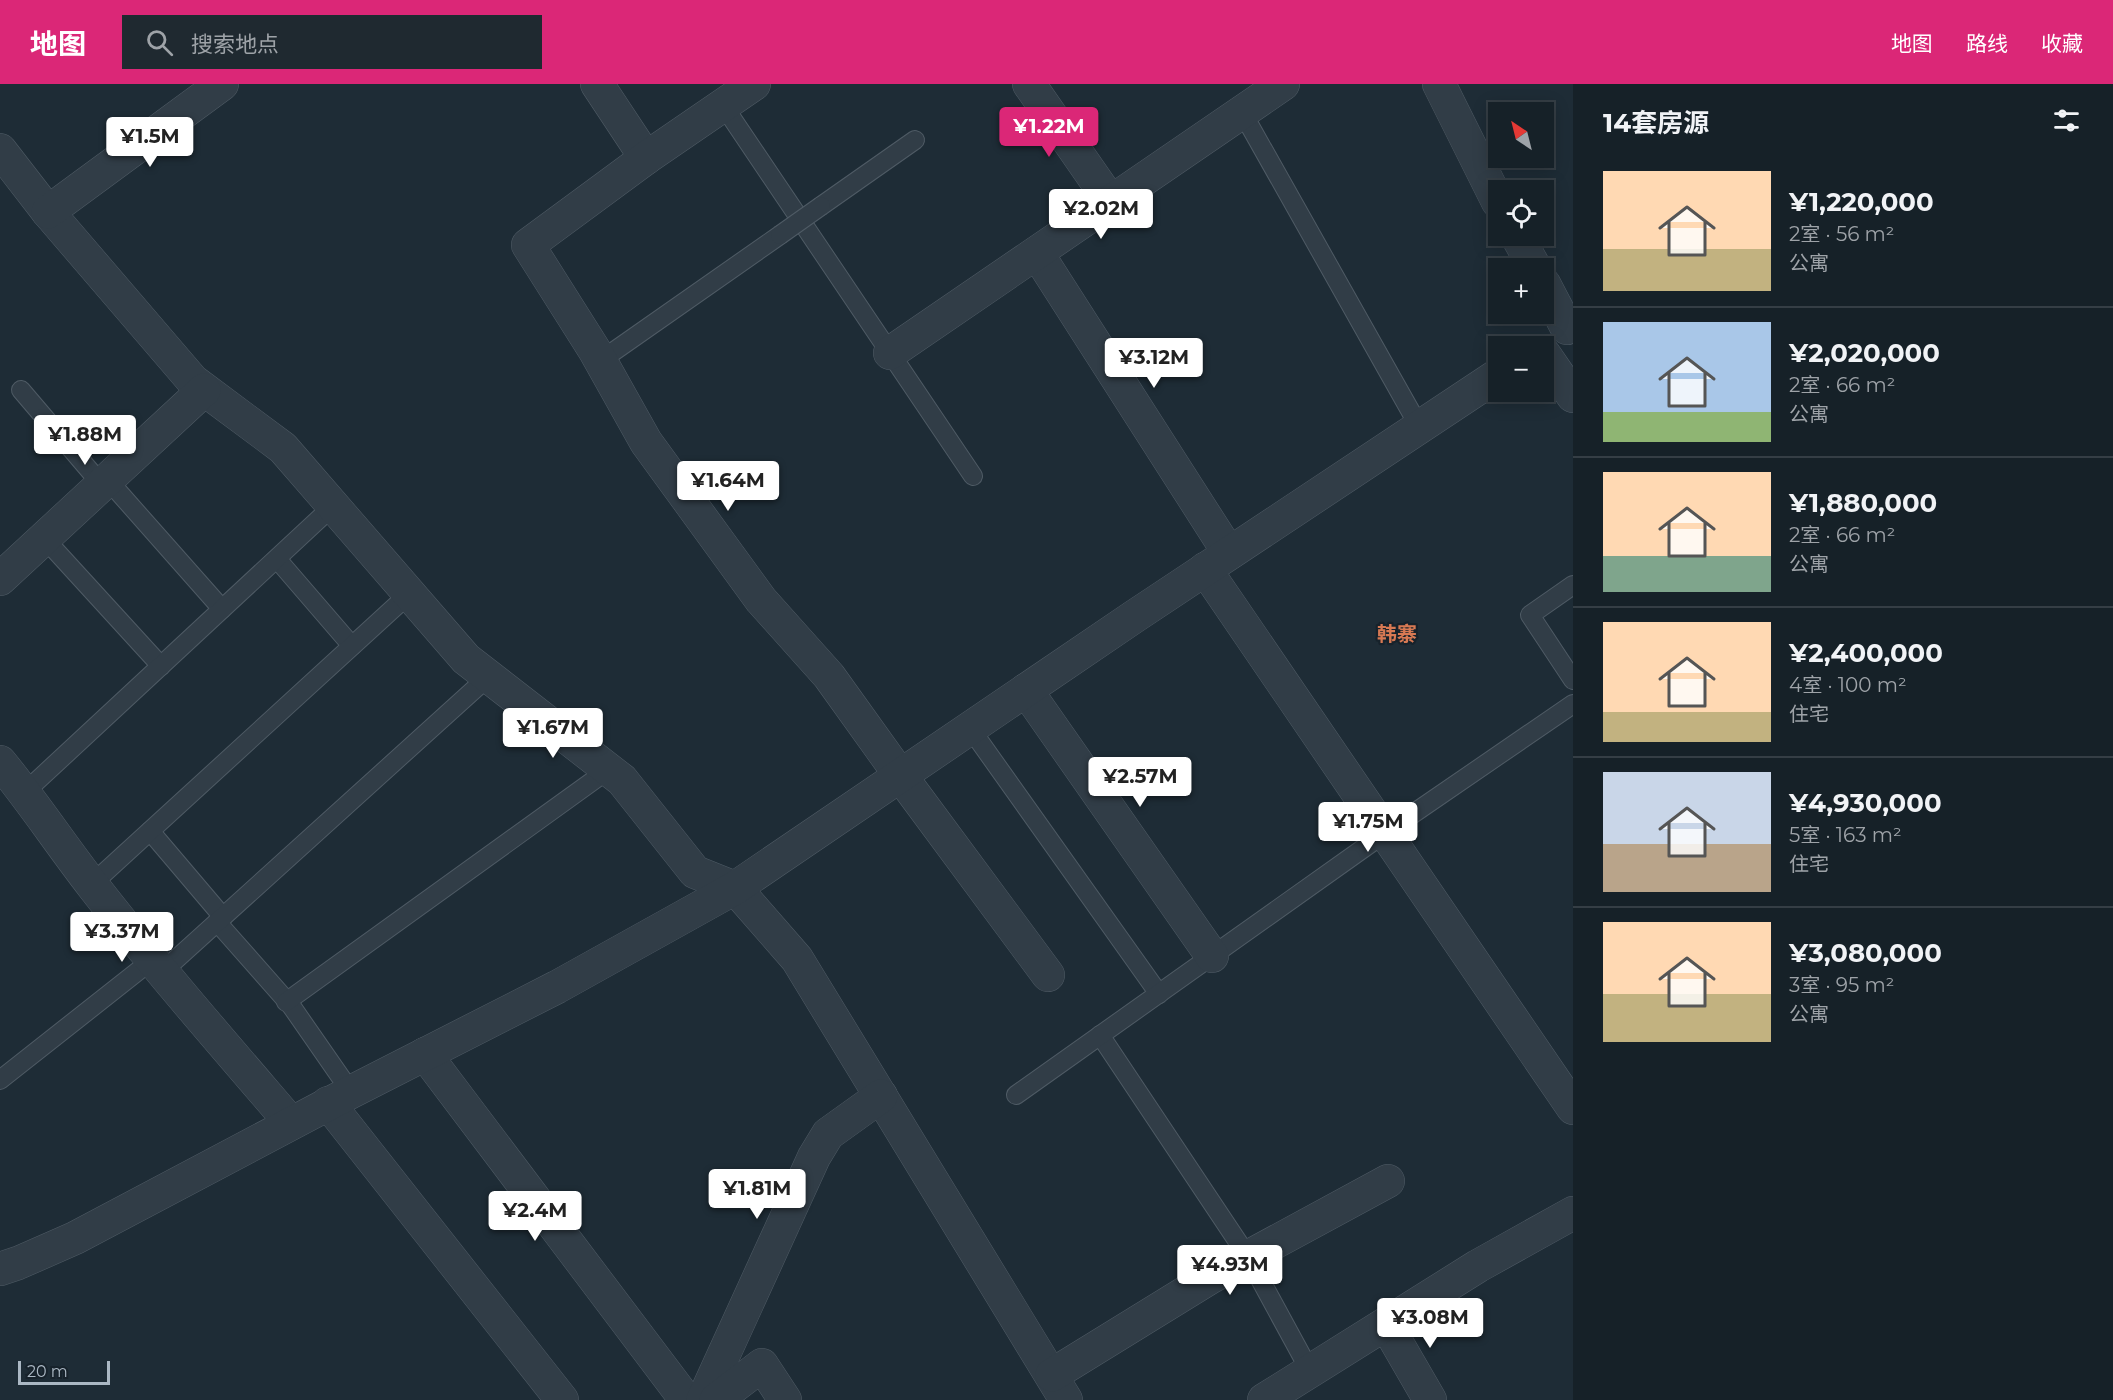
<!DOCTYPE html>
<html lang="zh">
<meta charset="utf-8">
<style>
:root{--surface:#162128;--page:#1f2930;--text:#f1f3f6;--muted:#9ea3a8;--line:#353e45;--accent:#db2777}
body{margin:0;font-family:Montserrat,"Noto Sans SC",sans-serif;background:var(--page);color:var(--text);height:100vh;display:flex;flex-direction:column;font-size:22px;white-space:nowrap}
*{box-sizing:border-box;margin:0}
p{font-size:20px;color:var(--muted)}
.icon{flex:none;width:33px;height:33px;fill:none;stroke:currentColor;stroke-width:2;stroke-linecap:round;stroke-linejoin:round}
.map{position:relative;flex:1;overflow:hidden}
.details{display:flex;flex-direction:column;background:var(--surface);width:540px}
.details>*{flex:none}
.needle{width:39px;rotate:325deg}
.fabs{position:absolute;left:1488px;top:18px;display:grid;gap:12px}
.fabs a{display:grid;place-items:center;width:66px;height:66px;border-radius:0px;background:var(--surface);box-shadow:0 3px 15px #0003,0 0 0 2px var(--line);font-size:30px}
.scale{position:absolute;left:18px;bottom:15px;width:92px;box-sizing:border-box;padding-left:6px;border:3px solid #abb8c4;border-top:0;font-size:16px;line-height:21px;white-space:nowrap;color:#abb8c4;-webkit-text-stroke:4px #17222b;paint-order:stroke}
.price{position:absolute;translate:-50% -51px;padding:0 14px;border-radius:6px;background:#fff;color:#222;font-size:20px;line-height:39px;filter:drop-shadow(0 2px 3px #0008)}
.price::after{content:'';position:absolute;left:50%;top:36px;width:18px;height:14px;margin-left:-9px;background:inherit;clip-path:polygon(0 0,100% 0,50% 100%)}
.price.on{background:var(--accent);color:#fff}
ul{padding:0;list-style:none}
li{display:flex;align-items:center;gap:18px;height:150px;padding:0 30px}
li+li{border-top:2px solid var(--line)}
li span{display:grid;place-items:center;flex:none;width:168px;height:120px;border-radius:0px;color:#555}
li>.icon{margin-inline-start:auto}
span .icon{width:72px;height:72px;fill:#fffc;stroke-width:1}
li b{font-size:26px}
h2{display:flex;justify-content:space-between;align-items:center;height:72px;padding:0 30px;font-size:26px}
header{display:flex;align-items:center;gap:36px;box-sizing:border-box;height:84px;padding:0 30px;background:var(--accent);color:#fff}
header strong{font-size:28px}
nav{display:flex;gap:33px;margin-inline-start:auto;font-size:21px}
.search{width:420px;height:54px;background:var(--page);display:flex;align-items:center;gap:15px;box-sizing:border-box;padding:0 21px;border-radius:0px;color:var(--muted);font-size:22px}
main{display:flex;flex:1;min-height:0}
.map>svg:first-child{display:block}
</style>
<header>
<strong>地图</strong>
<div class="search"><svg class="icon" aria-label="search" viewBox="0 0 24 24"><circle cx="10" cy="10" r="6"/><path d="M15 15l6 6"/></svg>搜索地点</div>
<nav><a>地图</a><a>路线</a><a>收藏</a></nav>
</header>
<main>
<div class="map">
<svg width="1573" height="1316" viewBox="0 0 1573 1316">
<rect width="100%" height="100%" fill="#1e2c36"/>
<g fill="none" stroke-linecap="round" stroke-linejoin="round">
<defs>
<g id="service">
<path d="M723,21L973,392"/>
<path d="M1242,28L1420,344"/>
<path d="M821,122L915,56"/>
<path d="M600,277L780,151"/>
<path d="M21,306L102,401"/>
<path d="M107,395L222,525"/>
<path d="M44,454L161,582"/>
<path d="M277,475L352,562"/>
<path d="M1573,501L1530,531L1573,596"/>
<path d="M970,644L1159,910"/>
<path d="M25,708L333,422"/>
<path d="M150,747L223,833"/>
<path d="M92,800L409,510"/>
<path d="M217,838L292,923L351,1008"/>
<path d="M162,888L488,593"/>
<path d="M286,918L608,686"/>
<path d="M1100,951L1248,1173L1310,1287"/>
<path d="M0,996L152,876"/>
<path d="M1016,1011L1385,749L1573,620"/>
</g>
<g id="minor">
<path d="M597,0L646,74"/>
<path d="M754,0L646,74L528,161L595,267L646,358L761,516L829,592L900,691L1048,891"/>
<path d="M1029,0L1111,118"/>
<path d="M1439,0L1498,118"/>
<path d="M0,66L48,128L193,297L283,364L466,575L622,696L695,788L735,804L797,875L1066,1316"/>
<path d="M48,128L222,0"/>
<path d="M1517,152L1535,184"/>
<path d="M1037,169L1229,469"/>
<path d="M1544,200L1567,244"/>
<path d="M890,269L1283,0"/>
<path d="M1544,270L1573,312"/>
<path d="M1205,485L1573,1024"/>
<path d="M0,495L204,306"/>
<path d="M1026,606L1212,872"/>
<path d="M0,678C33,718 61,761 93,802C156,883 224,961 291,1039"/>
<path d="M425,970L686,1316"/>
<path d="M328,1019L562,1316"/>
<path d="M0,1185L18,1179L75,1154L351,1008L557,903L735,804L1135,532L1498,291"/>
<path d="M1386,1240L1430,1316"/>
<path d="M1052,1291L1211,1193L1388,1097"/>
<path d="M703,1316L814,1073L828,1050L881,1012"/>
<path d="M716,1316L762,1281L785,1316"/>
<path d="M1264,1316L1478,1182L1573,1129"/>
</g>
</defs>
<!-- service casing -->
<use href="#service" stroke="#4f5b65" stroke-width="20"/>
<!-- minor casing -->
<use href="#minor" stroke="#4f5b65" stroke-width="34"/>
<!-- service -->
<use href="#service" stroke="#313d47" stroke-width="18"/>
<!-- minor -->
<use href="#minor" stroke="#313d47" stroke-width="33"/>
<defs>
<path id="service-bridge" d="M780,151L821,122"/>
</defs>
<!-- service-bridge casing -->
<use href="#service-bridge" stroke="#4f5b65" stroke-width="20" stroke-linecap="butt"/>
<!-- service-bridge -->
<use href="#service-bridge" stroke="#313d47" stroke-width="18"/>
</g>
<g text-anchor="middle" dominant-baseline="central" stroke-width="4.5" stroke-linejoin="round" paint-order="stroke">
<!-- quarter labels -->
<g font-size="20" font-weight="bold" fill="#d77953" stroke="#17222b">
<text x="1397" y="550">韩寨</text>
</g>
</g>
</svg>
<div class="fabs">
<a><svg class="needle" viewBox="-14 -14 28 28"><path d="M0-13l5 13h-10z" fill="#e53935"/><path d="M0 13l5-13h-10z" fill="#9ea3a8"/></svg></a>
<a><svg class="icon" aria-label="locate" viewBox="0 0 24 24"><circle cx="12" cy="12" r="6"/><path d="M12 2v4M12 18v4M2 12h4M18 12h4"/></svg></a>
<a>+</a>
<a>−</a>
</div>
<div class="scale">20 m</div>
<b class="price on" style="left:1049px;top:74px">¥1.22M</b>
<b class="price" style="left:150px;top:84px">¥1.5M</b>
<b class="price" style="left:1101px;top:156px">¥2.02M</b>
<b class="price" style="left:1154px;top:305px">¥3.12M</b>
<b class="price" style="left:85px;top:382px">¥1.88M</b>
<b class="price" style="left:728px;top:428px">¥1.64M</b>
<b class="price" style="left:553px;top:675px">¥1.67M</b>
<b class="price" style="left:1140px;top:724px">¥2.57M</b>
<b class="price" style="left:1368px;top:769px">¥1.75M</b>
<b class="price" style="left:122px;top:879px">¥3.37M</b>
<b class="price" style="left:757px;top:1136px">¥1.81M</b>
<b class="price" style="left:535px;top:1158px">¥2.4M</b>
<b class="price" style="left:1230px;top:1212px">¥4.93M</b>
<b class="price" style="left:1430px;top:1265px">¥3.08M</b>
</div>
<section class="details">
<h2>14套房源<svg class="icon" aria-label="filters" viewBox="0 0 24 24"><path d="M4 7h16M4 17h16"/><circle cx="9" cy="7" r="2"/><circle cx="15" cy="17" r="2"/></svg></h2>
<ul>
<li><span style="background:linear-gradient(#ffd9b3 65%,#c2b280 0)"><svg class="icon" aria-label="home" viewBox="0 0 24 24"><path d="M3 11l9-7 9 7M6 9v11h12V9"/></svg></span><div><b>¥1,220,000</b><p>2室 · 56 m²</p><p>公寓</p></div></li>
<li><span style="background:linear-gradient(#a9c7e8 75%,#8fb573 0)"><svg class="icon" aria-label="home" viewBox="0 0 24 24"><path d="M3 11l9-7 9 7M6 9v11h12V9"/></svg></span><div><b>¥2,020,000</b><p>2室 · 66 m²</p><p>公寓</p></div></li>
<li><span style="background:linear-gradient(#ffd9b3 70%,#7fa58c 0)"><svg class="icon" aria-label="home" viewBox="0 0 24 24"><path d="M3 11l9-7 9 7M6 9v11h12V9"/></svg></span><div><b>¥1,880,000</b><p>2室 · 66 m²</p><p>公寓</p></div></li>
<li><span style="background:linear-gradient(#ffd9b3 75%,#c2b280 0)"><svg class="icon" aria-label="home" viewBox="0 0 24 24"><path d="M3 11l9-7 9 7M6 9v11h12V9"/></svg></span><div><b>¥2,400,000</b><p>4室 · 100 m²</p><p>住宅</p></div></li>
<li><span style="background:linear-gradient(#c9d6e8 60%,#b9a48a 0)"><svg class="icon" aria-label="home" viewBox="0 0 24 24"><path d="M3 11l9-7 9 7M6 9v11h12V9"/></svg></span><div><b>¥4,930,000</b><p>5室 · 163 m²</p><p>住宅</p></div></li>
<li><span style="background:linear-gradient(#ffd9b3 60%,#c2b280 0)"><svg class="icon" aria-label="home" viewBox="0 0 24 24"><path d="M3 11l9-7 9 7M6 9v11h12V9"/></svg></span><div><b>¥3,080,000</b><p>3室 · 95 m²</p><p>公寓</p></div></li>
</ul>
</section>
</main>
